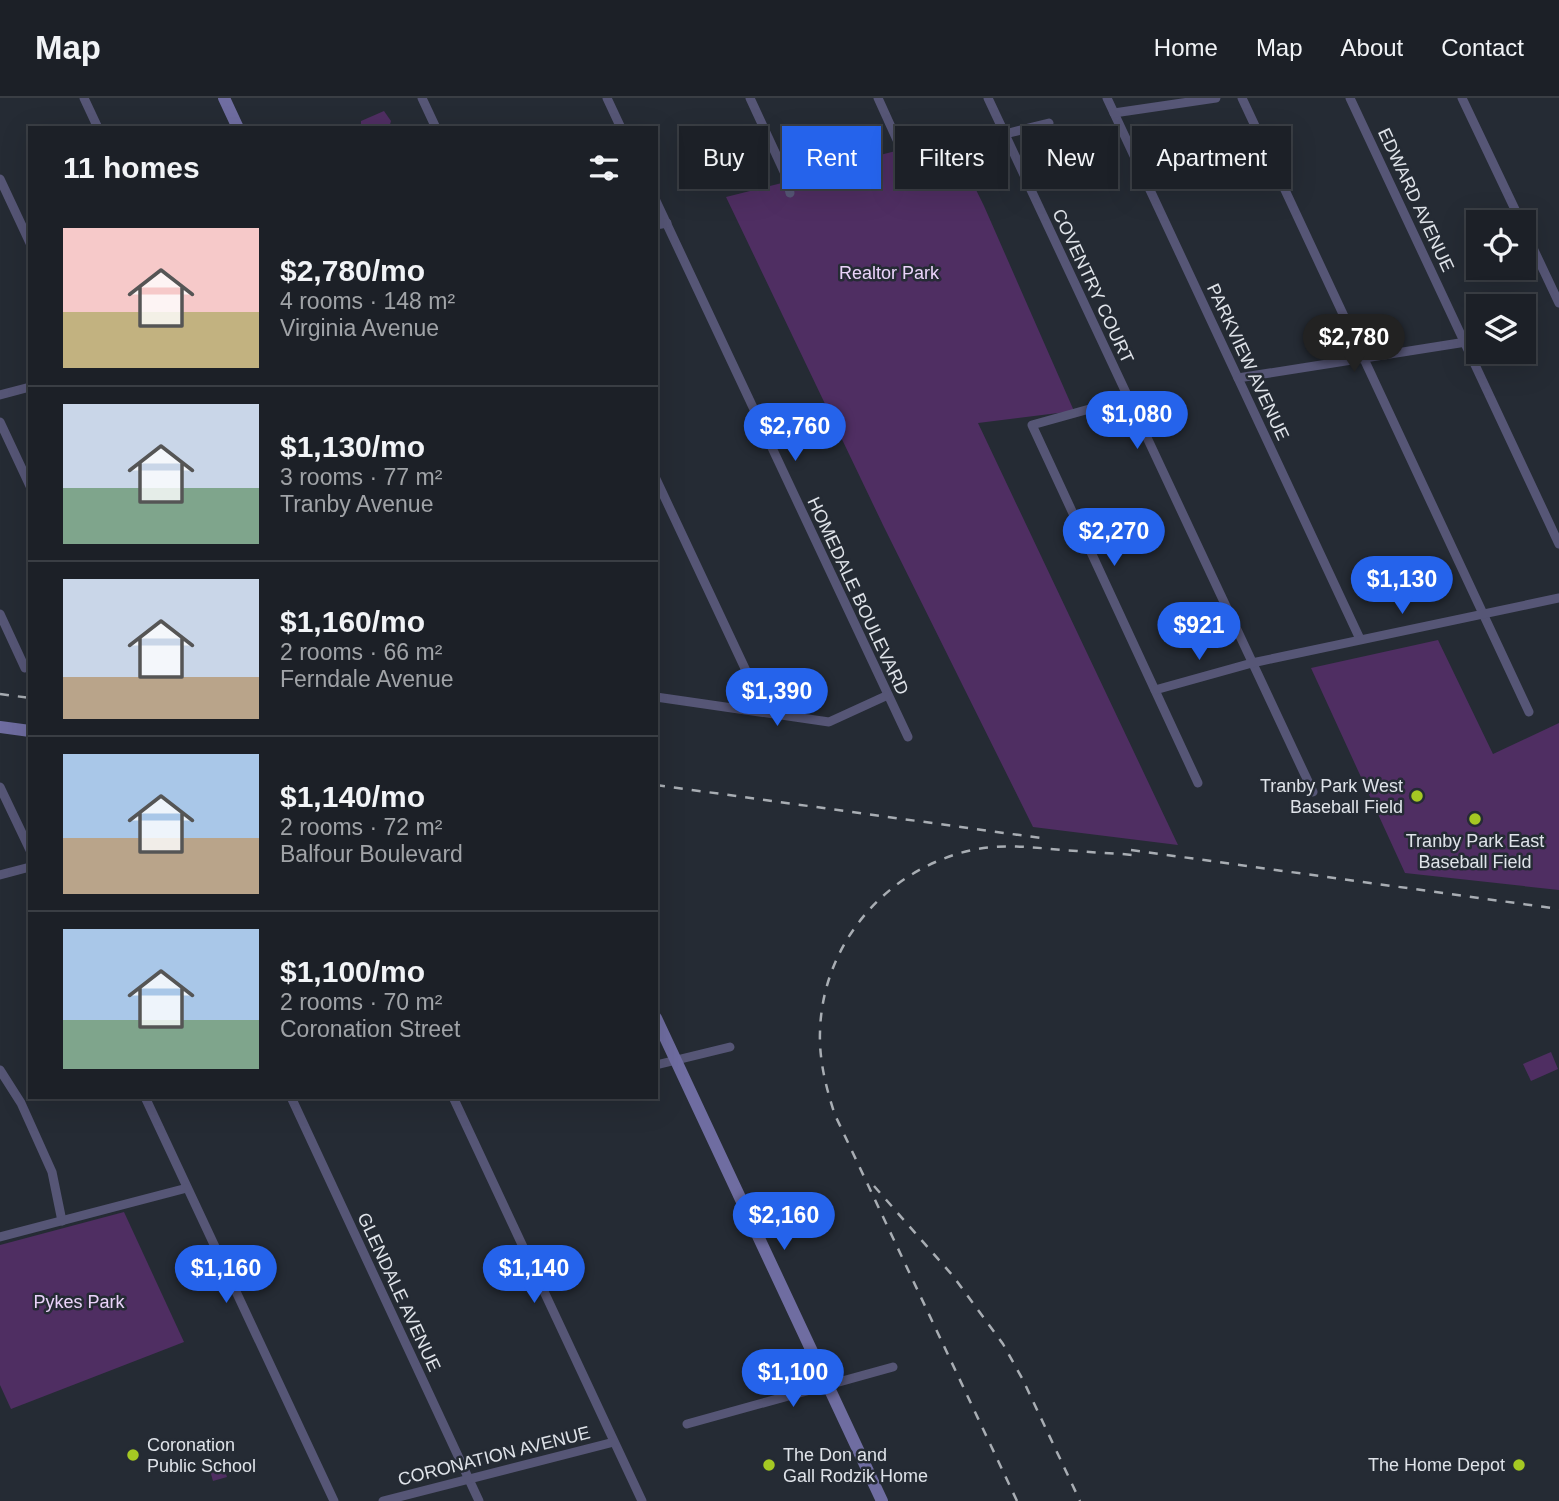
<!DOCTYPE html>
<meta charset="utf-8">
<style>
:root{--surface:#1c2027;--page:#292d33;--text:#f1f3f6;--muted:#a0a3a7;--line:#3a3e44;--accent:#2563eb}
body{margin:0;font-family:Arial,sans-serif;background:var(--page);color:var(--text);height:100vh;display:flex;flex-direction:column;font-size:26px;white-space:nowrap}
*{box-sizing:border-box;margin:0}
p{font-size:23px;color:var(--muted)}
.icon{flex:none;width:38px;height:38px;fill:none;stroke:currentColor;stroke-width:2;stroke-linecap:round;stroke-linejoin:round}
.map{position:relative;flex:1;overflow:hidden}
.details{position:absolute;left:28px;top:28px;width:630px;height:973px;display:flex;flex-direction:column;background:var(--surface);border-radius:0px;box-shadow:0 7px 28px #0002,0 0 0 2px var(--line)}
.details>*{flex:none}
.banner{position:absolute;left:679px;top:28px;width:665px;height:63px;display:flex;gap:14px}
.tools{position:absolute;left:1466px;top:112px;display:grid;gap:14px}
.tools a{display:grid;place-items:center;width:70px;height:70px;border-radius:0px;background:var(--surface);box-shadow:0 7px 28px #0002,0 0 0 2px var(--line);font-size:35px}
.price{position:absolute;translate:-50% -60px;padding:0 16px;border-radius:24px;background:var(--accent);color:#fff;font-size:23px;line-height:46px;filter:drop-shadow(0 2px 4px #0008)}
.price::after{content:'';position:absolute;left:50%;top:42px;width:21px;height:16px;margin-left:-10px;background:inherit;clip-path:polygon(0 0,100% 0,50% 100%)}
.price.active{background:#222;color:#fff}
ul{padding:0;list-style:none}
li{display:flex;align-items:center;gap:21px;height:175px;padding:0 35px}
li+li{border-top:2px solid var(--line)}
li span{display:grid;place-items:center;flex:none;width:196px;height:140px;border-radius:0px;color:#555}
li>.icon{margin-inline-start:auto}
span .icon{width:84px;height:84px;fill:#fffc;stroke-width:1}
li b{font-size:30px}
h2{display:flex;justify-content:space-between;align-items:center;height:84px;padding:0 35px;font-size:30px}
.pill{padding:0 24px;border-radius:0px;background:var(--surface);box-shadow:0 7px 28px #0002,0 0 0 2px var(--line);font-size:24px;line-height:63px}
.pill.active{background:var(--accent);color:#fff}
header{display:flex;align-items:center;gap:42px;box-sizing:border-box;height:98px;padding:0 35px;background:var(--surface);border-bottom:2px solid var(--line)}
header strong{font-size:33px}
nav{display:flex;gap:38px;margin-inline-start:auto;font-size:24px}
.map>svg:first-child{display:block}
</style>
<header>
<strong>Map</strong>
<nav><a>Home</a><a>Map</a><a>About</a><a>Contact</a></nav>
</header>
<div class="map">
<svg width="1559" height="1403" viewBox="0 0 1559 1403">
<rect width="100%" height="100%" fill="#252b34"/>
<!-- green -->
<g fill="#4f2e62">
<path d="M384,13L391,23L389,30H361V23Z"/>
<path d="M950,39L984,108L1074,313L978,325L1178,747L1033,729L883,427L726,99L849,68V65Z"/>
<path d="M1438,542L1493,656L1559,625V792L1405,775L1311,570Z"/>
<path d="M1551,954L1558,971L1531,983L1523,966Z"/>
<path d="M124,1114L184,1244L11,1311L0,1287V1147Z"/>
<path d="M222,1365L227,1379L213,1383L209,1369Z"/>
</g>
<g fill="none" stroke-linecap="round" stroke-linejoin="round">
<!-- street -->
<g stroke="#565676" stroke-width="9">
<path d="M84,0L98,30"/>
<path d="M422,0L436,30"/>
<path d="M607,0L621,30"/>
<path d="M750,0L787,80L790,95"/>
<path d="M878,0L902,53L906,67"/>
<path d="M988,0L1313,694"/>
<path d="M1107,0L1360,541"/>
<path d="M1242,0L1529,614"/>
<path d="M1350,0L1559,446"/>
<path d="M1462,0L1521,124"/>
<path d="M1114,15L1216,0"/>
<path d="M1005,36L1049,25"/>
<path d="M0,81L30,145"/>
<path d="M656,103L908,639"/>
<path d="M656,127L667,125"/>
<path d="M1524,131L1559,205"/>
<path d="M1238,280L1466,244"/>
<path d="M0,297L30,289"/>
<path d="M1129,300L1032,327L1198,685"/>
<path d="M0,324L30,388"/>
<path d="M656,381L765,613"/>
<path d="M0,516L25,570"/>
<path d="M1155,592L1252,565L1559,500"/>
<path d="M656,599L829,624L888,597"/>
<path d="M0,689L30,752"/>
<path d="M0,777L30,769"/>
<path d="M656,967L730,949"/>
<path d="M0,972L21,1005L52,1074L62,1123"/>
<path d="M145,999L334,1403"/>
<path d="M291,999L479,1403"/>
<path d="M453,999L642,1403"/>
<path d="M0,1139L187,1090"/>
<path d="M687,1326L893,1269"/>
<path d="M383,1403L614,1344"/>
</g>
<!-- secondary -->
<g stroke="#6f6da1" stroke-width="12">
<path d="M224,0L238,30"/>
<path d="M0,629L30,633"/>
<path d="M656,920L882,1403"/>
</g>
<!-- rail -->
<g stroke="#a8adb3" stroke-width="2.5" stroke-dasharray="9 9" stroke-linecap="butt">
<path d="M0,596L30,600"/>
<path d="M656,687L1048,741"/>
<path d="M1131,752L1559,811"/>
<path d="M874,1088L953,1178L1003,1246L1023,1282L1080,1403"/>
<path d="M1017,1403L835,1017C826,990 819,962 820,934C822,844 889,768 977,751C1010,745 1043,751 1077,753C1098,755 1119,755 1140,758"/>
</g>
</g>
<!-- markers -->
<g fill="#a5c823" stroke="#252b34" stroke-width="2.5">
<circle cx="1417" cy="698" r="7"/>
<circle cx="1475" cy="721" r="7"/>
<circle cx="133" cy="1357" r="7"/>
<circle cx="769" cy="1367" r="7"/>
<circle cx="1519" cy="1367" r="7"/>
</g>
<g text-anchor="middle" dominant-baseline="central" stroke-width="5" stroke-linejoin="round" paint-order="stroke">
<!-- street labels -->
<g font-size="18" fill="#dfe3e9" stroke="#252b34">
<text transform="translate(1416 102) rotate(65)">EDWARD AVENUE</text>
<text transform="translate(1093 188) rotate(65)">COVENTRY COURT</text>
<text transform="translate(1248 264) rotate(65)">PARKVIEW AVENUE</text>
<text transform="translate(858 498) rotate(65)">HOMEDALE BOULEVARD</text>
<text transform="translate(399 1194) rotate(65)">GLENDALE AVENUE</text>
<text transform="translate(494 1358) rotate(-14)">CORONATION AVENUE</text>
</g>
<!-- park labels -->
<g font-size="18" fill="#ead3fa" stroke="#252b34">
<text x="889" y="175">Realtor Park</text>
<text x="79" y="1204">Pykes Park</text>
</g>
<!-- poi labels -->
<g font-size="18" fill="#dfe3e9" stroke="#252b34" text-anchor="end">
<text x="1403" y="688">Tranby Park West<tspan x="1403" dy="21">Baseball Field</tspan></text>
<text x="1475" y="743" text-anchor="middle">Tranby Park East<tspan x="1475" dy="21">Baseball Field</tspan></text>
<text x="147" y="1347" text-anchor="start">Coronation<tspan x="147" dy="21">Public School</tspan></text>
<text x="783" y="1357" text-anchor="start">The Don and<tspan x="783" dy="21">Gall Rodzik Home</tspan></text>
<text x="1505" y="1367">The Home Depot</text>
</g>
</g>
</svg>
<div class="tools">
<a><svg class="icon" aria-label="locate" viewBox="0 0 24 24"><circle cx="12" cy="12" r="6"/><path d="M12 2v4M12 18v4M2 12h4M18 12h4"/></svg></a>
<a><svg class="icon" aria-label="layers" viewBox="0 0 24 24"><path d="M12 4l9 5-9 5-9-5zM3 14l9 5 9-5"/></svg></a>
</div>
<b class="price active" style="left:1354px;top:276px">$2,780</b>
<b class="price" style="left:1137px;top:353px">$1,080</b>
<b class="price" style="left:795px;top:365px">$2,760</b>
<b class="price" style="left:1114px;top:470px">$2,270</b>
<b class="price" style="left:1402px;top:518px">$1,130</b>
<b class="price" style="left:1199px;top:564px">$921</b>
<b class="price" style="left:777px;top:630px">$1,390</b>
<b class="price" style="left:784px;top:1154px">$2,160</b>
<b class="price" style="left:226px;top:1207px">$1,160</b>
<b class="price" style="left:534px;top:1207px">$1,140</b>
<b class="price" style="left:793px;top:1311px">$1,100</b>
<div class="banner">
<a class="pill">Buy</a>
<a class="pill active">Rent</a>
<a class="pill">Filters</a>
<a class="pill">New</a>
<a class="pill">Apartment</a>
</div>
<section class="details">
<h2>11 homes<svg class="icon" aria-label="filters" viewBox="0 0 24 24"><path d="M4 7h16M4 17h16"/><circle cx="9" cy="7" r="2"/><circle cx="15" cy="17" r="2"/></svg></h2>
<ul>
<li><span style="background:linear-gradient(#f6c9c9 60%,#c2b280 0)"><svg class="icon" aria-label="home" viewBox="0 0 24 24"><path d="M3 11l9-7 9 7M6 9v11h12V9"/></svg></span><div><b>$2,780/mo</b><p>4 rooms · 148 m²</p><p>Virginia Avenue</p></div></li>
<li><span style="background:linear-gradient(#c9d6e8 60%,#7fa58c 0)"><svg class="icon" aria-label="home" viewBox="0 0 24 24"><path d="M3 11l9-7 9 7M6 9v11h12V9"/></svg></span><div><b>$1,130/mo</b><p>3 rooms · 77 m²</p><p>Tranby Avenue</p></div></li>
<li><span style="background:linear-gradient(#c9d6e8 70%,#b9a48a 0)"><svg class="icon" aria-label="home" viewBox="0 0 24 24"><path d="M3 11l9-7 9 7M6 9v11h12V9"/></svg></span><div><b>$1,160/mo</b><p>2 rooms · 66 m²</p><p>Ferndale Avenue</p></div></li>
<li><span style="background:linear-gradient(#a9c7e8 60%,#b9a48a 0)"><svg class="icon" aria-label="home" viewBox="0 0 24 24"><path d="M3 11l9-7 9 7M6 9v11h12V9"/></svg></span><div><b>$1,140/mo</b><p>2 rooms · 72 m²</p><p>Balfour Boulevard</p></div></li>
<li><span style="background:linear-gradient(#a9c7e8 65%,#7fa58c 0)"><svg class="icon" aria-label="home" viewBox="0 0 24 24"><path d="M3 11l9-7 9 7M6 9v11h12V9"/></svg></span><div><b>$1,100/mo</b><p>2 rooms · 70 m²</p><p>Coronation Street</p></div></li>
</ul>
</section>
</div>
